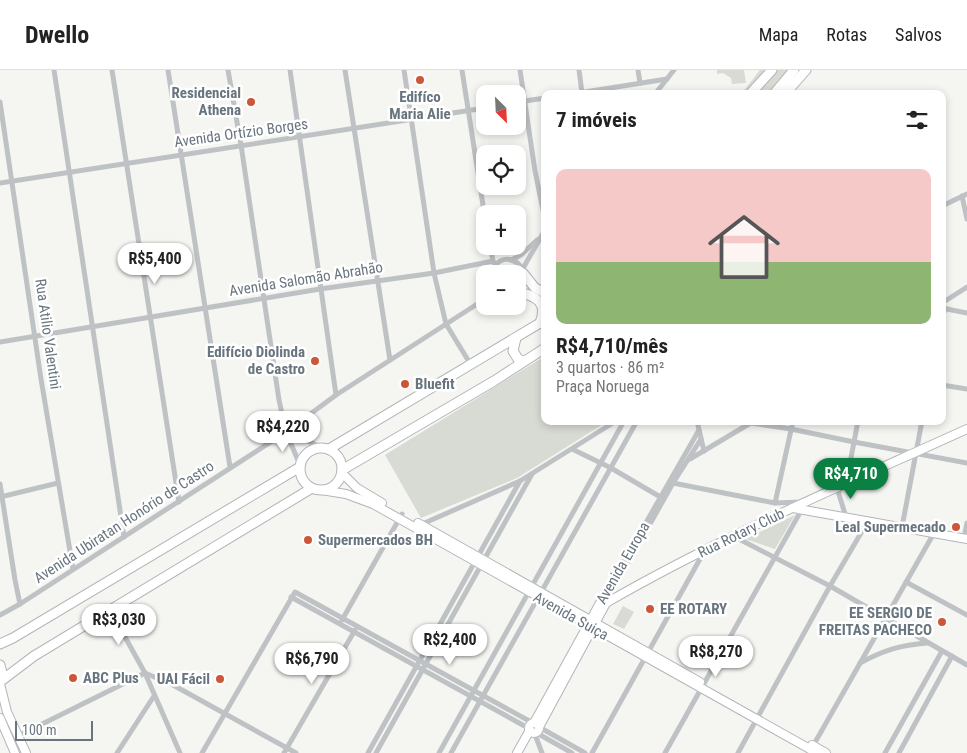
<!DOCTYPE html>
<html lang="pt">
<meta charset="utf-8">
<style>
:root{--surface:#fff;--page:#f2f2f2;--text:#222;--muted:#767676;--line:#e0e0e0;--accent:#0b8043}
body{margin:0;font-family:"Roboto Condensed",sans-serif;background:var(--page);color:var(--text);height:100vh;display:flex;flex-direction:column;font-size:19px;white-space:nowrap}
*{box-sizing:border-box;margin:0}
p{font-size:16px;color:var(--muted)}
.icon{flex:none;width:28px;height:28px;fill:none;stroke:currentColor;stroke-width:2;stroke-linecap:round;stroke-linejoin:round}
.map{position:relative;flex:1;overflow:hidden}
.sheet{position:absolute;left:541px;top:20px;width:405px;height:335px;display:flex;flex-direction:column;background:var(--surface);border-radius:10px;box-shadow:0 2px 8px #0003}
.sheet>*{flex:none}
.needle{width:32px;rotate:156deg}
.fabs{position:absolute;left:476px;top:15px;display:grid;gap:10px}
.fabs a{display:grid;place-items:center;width:50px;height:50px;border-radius:10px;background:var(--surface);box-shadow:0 2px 8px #0003;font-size:25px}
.scale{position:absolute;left:15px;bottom:12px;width:78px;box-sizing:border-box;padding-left:5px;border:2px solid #68757f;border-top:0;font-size:14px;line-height:18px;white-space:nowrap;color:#68757f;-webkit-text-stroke:4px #fff;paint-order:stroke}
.price{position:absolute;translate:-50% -42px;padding:0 11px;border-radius:18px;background:#fff;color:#222;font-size:16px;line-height:32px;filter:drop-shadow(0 1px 2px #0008)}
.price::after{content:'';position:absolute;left:50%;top:30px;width:15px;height:11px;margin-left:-8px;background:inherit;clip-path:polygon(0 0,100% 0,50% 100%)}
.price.current{background:var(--accent);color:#fff}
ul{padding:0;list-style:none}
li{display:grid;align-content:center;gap:10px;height:265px;padding:0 15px}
li span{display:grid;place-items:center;height:155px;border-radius:10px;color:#555}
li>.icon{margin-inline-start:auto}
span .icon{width:90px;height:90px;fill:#fffc;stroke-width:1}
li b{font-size:21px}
h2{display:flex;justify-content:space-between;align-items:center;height:60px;padding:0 15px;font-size:21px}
header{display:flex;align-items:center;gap:30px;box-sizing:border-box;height:70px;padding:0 25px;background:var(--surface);border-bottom:1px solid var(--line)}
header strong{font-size:24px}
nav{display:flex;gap:28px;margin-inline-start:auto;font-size:18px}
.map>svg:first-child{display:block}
</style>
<header>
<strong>Dwello</strong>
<nav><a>Mapa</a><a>Rotas</a><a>Salvos</a></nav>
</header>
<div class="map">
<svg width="967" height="683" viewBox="0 0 967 683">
<rect width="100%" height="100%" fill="#f5f5f2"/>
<!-- green -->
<g fill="#d7dbd3">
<path d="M717,0H744L746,13L732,14L731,8L723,3L717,4Z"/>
<path d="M760,0H809L774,24H741Z"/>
<path d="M545,286V351H608L517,408L421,448L385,385Z"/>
<path d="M795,445L775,479L745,469Z"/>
<path d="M623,536L634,542L624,559L613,554Z"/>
</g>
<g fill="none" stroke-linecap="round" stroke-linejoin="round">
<defs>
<g id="secondary">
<path d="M342,403L357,418L382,433"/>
<path d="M321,420L346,424L373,434L817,683"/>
<path d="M793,438L967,469"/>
<path d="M418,453L700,612"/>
<path d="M0,614L7,642L26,683"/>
<path d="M0,648L15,683"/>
<path d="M534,653L600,533H606C722,466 846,414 967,359"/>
<circle cx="534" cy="658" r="5"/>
<path d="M539,657L606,533"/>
<path d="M812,675L826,683"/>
<path d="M517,683L530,660"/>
</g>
<g id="primary">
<path d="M750,24L772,0"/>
<path d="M774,24L794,0"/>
<path d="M785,24L806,0"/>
<path d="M523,203L535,218L545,223"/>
<path d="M518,222C537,226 548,233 540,253"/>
<path d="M516,268L513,281L518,289L523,291"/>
<circle cx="321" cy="399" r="21"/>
<path d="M329,379L545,250"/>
<path d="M342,400L494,311L545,278"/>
<path d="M0,574L13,568L300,397"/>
<path d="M0,595L2,603L0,612"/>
<path d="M1,611L34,586L312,418"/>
</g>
</defs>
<!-- secondary casing -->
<use href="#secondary" stroke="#b1b6b9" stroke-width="10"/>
<!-- primary casing -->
<use href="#primary" stroke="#b2b6b9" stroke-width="11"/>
<!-- street -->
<g stroke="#bfc2c5" stroke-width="5">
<path d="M54,0L124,467"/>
<path d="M112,0L179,432"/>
<path d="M168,0L230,397"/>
<path d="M228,0L241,75L279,330L286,362L300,395"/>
<path d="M290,0L336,325"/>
<path d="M345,0L390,290"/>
<path d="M404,0L434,203L446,254L471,295"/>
<path d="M462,0L485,148"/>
<path d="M520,0L535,101L545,150"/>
<path d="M579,0L582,23"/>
<path d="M638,0L640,13"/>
<path d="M572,24L667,9"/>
<path d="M655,24L674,0"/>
<path d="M0,32L41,309L73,499"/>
<path d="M518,32L545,28"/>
<path d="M0,113L485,38"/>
<path d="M962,126L967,149"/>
<path d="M942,136L967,124"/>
<path d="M490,176L493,191"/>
<path d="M512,190L522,184L537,170"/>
<path d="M522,200L545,160"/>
<path d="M492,204C497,176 536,193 518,216"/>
<path d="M942,233L967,217"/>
<path d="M942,238L967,243"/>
<path d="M942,251L945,238"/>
<path d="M0,272L320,219L434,203L493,191L495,195"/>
<path d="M942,315L967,319"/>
<path d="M697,351L704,381"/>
<path d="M750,351L751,353L791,359L854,372L967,393"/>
<path d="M289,356L302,368L322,378"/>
<path d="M572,379L611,398L662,428"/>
<path d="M690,389L754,351"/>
<path d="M673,413L775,433L802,432"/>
<path d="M0,414L15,510L20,534"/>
<path d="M846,414L858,351"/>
<path d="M837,418L846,447"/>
<path d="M0,427L58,413"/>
<path d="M775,433L793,351"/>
<path d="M420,455L520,411L616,351"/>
<path d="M902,457L922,351"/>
<path d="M733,466L830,516L967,595"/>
<path d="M964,468L967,453"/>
<path d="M906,512L967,545"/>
<path d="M291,527L530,659"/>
<path d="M606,532L673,413L701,369"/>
<path d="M600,533L699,360"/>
<path d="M110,540L145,603L180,683"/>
<path d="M0,545L20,534L286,362L336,325L485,229"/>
<path d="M342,550L402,444"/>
<path d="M860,593C884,580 901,575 927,573"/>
<path d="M145,603L173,615L296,683"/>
<path d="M539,657L585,683"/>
<path d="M534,662L542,683"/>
<path d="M535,662L572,683"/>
<path d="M18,666L145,603"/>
<path d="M117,683L154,626"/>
<path d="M202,683L295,522L533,653"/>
<path d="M284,683L355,560"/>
<path d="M368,683L520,411"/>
<path d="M376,683L532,404"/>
<path d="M439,683L624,351"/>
<path d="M451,683L637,351"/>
<path d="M592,683L705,480"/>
<path d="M665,683L802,439"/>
<path d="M738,683L830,516L868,451"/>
<path d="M809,683L934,463"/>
<path d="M885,683L942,581"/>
<path d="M899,683L952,586"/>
</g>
<!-- secondary -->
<use href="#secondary" stroke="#fff" stroke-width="8"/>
<!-- primary -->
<use href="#primary" stroke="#fff" stroke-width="9"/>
</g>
<!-- markers -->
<g fill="#cd563a" stroke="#fff" stroke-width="2">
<circle cx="420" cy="10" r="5"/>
<circle cx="251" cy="32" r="5"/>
<circle cx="315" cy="291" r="5"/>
<circle cx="405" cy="314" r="5"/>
<circle cx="956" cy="457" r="5"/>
<circle cx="308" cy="470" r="5"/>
<circle cx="650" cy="539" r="5"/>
<circle cx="942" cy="552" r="5"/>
<circle cx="73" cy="608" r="5"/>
<circle cx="220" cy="609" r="5"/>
</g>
<g text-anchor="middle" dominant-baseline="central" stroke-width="5" stroke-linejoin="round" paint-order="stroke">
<!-- poi labels -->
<g font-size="15" font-weight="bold" fill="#68757f" stroke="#fff" text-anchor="end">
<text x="241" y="23">Residencial<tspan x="241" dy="17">Athena</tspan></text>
<text x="420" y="27" text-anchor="middle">Edifíco<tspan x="420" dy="17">Maria Alie</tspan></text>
<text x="305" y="282">Edifício Diolinda<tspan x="305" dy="17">de Castro</tspan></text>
<text x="415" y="314" text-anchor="start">Bluefit</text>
<text x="946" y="457">Leal Supermecado</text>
<text x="318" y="470" text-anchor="start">Supermercados BH</text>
<text x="660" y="539" text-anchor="start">EE ROTARY</text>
<text x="932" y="543">EE SERGIO DE<tspan x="932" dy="17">FREITAS PACHECO</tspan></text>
<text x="83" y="608" text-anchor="start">ABC Plus</text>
<text x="210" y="609">UAI Fácil</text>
</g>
<!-- street labels -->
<g font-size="15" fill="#68757f" stroke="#fff">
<text transform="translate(241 63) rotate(-8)">Avenida Ortízio Borges</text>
<text transform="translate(306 209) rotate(-9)">Avenida Salomão Abrahão</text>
<text transform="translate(48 264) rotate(82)">Rua Atilio Valentini</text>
<text transform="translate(124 452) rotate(-33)">Avenida Ubiratan Honório de Castro</text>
<text transform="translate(741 463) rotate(-26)">Rua Rotary Club</text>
<text transform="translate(623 493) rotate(-60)">Avenida Europa</text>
<text transform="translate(571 546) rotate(29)">Avenida Suiça</text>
</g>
</g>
</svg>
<div class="fabs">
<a><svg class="needle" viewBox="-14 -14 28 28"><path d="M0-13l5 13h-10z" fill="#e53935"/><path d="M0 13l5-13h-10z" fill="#767676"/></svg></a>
<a><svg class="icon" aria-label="locate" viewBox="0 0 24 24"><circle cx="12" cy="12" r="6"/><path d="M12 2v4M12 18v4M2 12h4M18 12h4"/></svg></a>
<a>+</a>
<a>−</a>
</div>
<div class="scale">100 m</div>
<b class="price" style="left:155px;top:215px">R$5,400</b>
<b class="price" style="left:283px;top:383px">R$4,220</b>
<b class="price current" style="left:851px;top:430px">R$4,710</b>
<b class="price" style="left:119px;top:576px">R$3,030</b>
<b class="price" style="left:450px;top:596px">R$2,400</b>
<b class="price" style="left:716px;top:608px">R$8,270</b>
<b class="price" style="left:312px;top:615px">R$6,790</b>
<section class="sheet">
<h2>7 imóveis<svg class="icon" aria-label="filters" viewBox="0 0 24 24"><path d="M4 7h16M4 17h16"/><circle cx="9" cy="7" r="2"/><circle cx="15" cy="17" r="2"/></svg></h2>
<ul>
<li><span style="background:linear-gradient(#f6c9c9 60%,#8fb573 0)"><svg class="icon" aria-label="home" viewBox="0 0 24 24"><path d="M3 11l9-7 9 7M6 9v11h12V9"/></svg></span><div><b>R$4,710/mês</b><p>3 quartos · 86 m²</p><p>Praça Noruega</p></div></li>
</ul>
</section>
</div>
